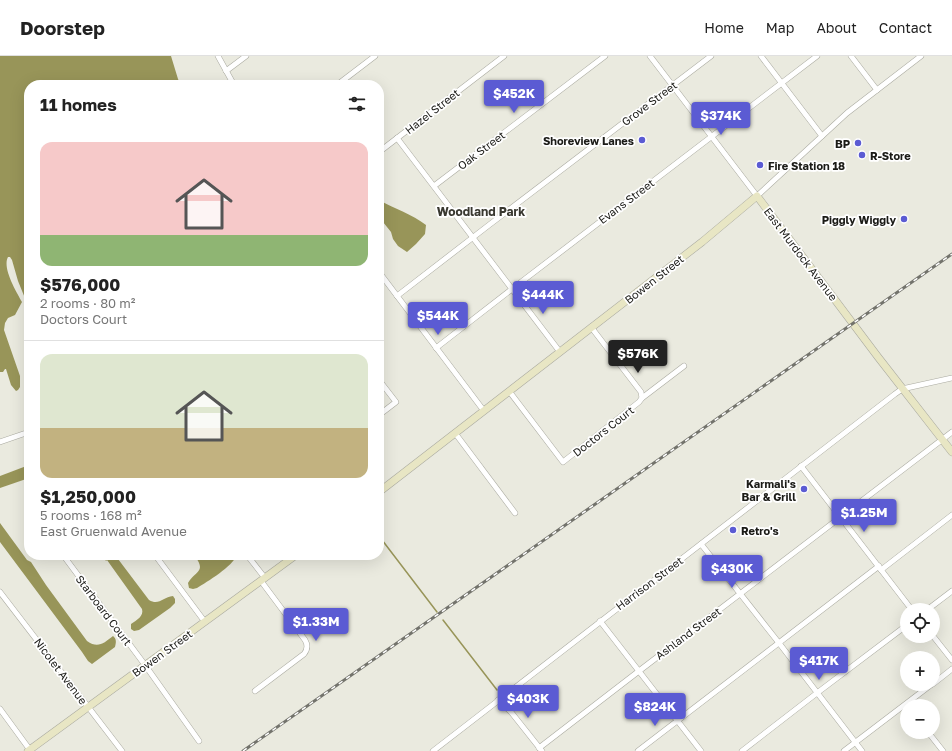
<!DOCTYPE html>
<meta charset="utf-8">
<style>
:root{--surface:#fff;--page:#f6f6f6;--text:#222;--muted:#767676;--line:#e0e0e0;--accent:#5b5bd3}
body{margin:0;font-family:"Golos Text",sans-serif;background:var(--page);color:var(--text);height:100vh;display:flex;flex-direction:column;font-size:15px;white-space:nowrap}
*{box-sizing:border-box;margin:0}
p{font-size:13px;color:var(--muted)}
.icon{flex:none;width:22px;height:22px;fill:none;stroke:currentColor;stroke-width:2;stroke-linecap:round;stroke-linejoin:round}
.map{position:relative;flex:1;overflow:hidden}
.drawer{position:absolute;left:24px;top:24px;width:360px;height:480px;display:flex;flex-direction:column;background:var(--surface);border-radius:16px;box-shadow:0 4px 16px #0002}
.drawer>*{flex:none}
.fabs{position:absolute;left:900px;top:547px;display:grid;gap:8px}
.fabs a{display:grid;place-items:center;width:40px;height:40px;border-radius:50%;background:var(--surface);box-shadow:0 4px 16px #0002;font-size:20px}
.price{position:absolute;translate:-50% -34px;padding:0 9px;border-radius:4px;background:var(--accent);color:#fff;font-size:13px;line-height:26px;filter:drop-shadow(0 1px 2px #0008)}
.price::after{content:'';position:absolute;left:50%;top:24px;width:12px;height:9px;margin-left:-6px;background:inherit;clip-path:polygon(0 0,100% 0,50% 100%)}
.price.active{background:#222;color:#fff}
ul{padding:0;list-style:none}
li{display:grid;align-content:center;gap:8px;height:212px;padding:0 16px}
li+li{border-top:1px solid var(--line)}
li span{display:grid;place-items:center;height:124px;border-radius:12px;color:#555}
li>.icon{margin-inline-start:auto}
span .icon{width:72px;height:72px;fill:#fffc;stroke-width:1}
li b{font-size:17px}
h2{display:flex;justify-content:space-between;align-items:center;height:48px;padding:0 16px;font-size:17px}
header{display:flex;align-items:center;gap:24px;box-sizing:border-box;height:56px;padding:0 20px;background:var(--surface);border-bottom:1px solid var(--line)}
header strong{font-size:19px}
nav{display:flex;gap:22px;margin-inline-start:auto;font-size:14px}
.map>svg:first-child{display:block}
</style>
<header>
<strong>Doorstep</strong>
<nav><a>Home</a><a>Map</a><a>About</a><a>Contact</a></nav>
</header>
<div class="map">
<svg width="952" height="695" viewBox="0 0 952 695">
<rect width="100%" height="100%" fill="#eaeadf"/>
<!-- water -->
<g fill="#989559">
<path d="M0,0H171L178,23L181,29H29V252L18,225L12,204L10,201H8C2,212 16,235 22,246L15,259L8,262L5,267L4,274L20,320V331L18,334L16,335L11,329L6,313H5L3,316H0Z"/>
<path d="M379,144C395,153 412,158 426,169L425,178L416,188L407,196L398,190L393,183L391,176L379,161Z"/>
<path d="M29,409V422L0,432V420Z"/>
<path d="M0,467L19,493L27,504L31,506L46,529L87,585C98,593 104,587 113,580C117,583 116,587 115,591L92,608L88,605L82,596L0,486Z"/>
<path d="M102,499H115L149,544C159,550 163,541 173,540L175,543V547L170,552L139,574L134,575L131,573V568C137,564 144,560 142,553L107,504L106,505Z"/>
<path d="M194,499H209C216,505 219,500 226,499C229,498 234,499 237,499C233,510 207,526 197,532L193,533L189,532L188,527C196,514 207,516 194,499Z"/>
</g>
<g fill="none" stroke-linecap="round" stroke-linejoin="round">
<!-- stream -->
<g stroke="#989559" stroke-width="1.5">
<path d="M379,480L437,556"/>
<path d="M443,564L497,634"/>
</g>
<defs>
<g id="minor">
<path d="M218,0L234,29"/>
<path d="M650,0L757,140L847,57L921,0"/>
<path d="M761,0L822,80"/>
<path d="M851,0L877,34"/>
<path d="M226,15L246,0"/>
<path d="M337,29L375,0"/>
<path d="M397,82L560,296"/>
<path d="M379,96L504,0"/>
<path d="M434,130L605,0"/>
<path d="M379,216L484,355"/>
<path d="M397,240L489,169L711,0"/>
<path d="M436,292L512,233L817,0"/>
<path d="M379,324L396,346L379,359"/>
<path d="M509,335L563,406L639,346L642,342L641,336L591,271"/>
<path d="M642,342L684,310"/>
<path d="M455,377L515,457"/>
<path d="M0,386L29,376"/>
<path d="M801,410L912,554"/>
<path d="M379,427L383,433"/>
<path d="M701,488L779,587L862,695"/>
<path d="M63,499L145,609L199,685"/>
<path d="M155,499L205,566"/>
<path d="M247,499L265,522"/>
<path d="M881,514L952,459"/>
<path d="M0,536L122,695"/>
<path d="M927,554L952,535"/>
<path d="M600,565L701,695"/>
<path d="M933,580L952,604"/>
<path d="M933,628L952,613"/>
<path d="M255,635L304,598C308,593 308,589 305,584L261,525"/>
<path d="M498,644L511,656L542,695"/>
<path d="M0,653L30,694"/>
<path d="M928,676L943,695"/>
<path d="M539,692L639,615L952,376"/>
<path d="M433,695L895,338L902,333L952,322"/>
<path d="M638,695L879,510"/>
<path d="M742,695L817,637L907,569"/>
<path d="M844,695L932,628"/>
</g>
<g id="secondary">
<path d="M379,436L702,186L757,140L878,301L952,396"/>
<path d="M28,695L296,499"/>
</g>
</defs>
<!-- minor casing -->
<use href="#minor" stroke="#aaaaa0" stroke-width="6"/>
<!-- secondary casing -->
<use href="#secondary" stroke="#aaaaa0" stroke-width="8"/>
<!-- minor -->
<use href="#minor" stroke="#fff" stroke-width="5"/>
<!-- secondary -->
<use href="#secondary" stroke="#e8e6c4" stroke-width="7"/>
<defs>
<path id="rail" d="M243,695L952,198"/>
</defs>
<!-- rail casing -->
<use href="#rail" stroke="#73736c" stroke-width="3"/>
<!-- rail -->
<use href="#rail" stroke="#fff" stroke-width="1.5" stroke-dasharray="4.5" stroke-linecap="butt"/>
</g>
<!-- markers -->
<g fill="#5b5bd3" stroke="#fff" stroke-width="1.5">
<circle cx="642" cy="84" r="4"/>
<circle cx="858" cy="87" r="4"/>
<circle cx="862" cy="99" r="4"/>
<circle cx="760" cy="109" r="4"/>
<circle cx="904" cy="163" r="4"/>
<circle cx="804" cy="433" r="4"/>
<circle cx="733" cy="474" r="4"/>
</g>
<g text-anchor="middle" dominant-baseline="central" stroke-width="3.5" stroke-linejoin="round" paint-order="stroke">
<!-- street labels -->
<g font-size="11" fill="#1b1b17" stroke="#fff">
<text transform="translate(649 47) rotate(-37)">Grove Street</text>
<text transform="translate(432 55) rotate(-38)">Hazel Street</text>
<text transform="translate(481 94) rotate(-37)">Oak Street</text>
<text transform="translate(626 145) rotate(-37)">Evans Street</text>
<text transform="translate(801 198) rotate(53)">East Murdock Avenue</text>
<text transform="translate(654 223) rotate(-38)">Bowen Street</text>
<text transform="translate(603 375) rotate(-38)">Doctors Court</text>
<text transform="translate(649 527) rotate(-37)">Harrison Street</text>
<text transform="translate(104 554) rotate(53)">Starboard Court</text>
<text transform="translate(688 577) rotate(-37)">Ashland Street</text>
<text transform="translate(162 597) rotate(-36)">Bowen Street</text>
<text transform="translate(61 615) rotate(53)">Nicolet Avenue</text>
</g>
<!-- poi labels -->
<g font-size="11" font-weight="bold" fill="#1b1b17" stroke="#fff" text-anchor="end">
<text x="634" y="84">Shoreview Lanes</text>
<text x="850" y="87">BP</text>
<text x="870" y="99" text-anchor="start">R-Store</text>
<text x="768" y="109" text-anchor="start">Fire Station 18</text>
<text x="896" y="163">Piggly Wiggly</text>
<text x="796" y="427">Karmali's<tspan x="796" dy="13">Bar &amp; Grill</tspan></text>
<text x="741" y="474" text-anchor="start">Retro's</text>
</g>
<!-- neighbourhood labels -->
<g font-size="12" font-weight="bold" fill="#393830" stroke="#fff">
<text x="481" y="155">Woodland Park</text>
</g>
</g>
</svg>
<div class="fabs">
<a><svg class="icon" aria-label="locate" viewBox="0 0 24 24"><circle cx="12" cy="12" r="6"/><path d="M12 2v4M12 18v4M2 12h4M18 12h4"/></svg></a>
<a>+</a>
<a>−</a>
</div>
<b class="price" style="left:514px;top:58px">$452K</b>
<b class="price" style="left:721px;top:80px">$374K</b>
<b class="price" style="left:543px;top:259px">$444K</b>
<b class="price" style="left:438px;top:280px">$544K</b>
<b class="price active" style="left:638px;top:318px">$576K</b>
<b class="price" style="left:864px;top:477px">$1.25M</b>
<b class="price" style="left:732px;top:533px">$430K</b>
<b class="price" style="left:316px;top:586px">$1.33M</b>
<b class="price" style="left:819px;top:625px">$417K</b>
<b class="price" style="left:528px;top:663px">$403K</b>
<b class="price" style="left:655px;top:671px">$824K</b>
<section class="drawer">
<h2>11 homes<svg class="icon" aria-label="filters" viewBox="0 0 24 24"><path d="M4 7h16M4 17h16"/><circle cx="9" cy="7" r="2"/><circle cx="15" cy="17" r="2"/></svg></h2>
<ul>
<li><span style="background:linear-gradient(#f6c9c9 75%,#8fb573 0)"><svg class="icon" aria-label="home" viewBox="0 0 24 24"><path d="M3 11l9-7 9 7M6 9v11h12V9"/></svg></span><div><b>$576,000</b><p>2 rooms · 80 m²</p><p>Doctors Court</p></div></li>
<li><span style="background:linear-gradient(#dfe7d0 60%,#c2b280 0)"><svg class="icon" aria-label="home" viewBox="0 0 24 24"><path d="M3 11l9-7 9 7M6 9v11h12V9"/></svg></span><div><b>$1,250,000</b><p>5 rooms · 168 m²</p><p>East Gruenwald Avenue</p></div></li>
</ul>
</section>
</div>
